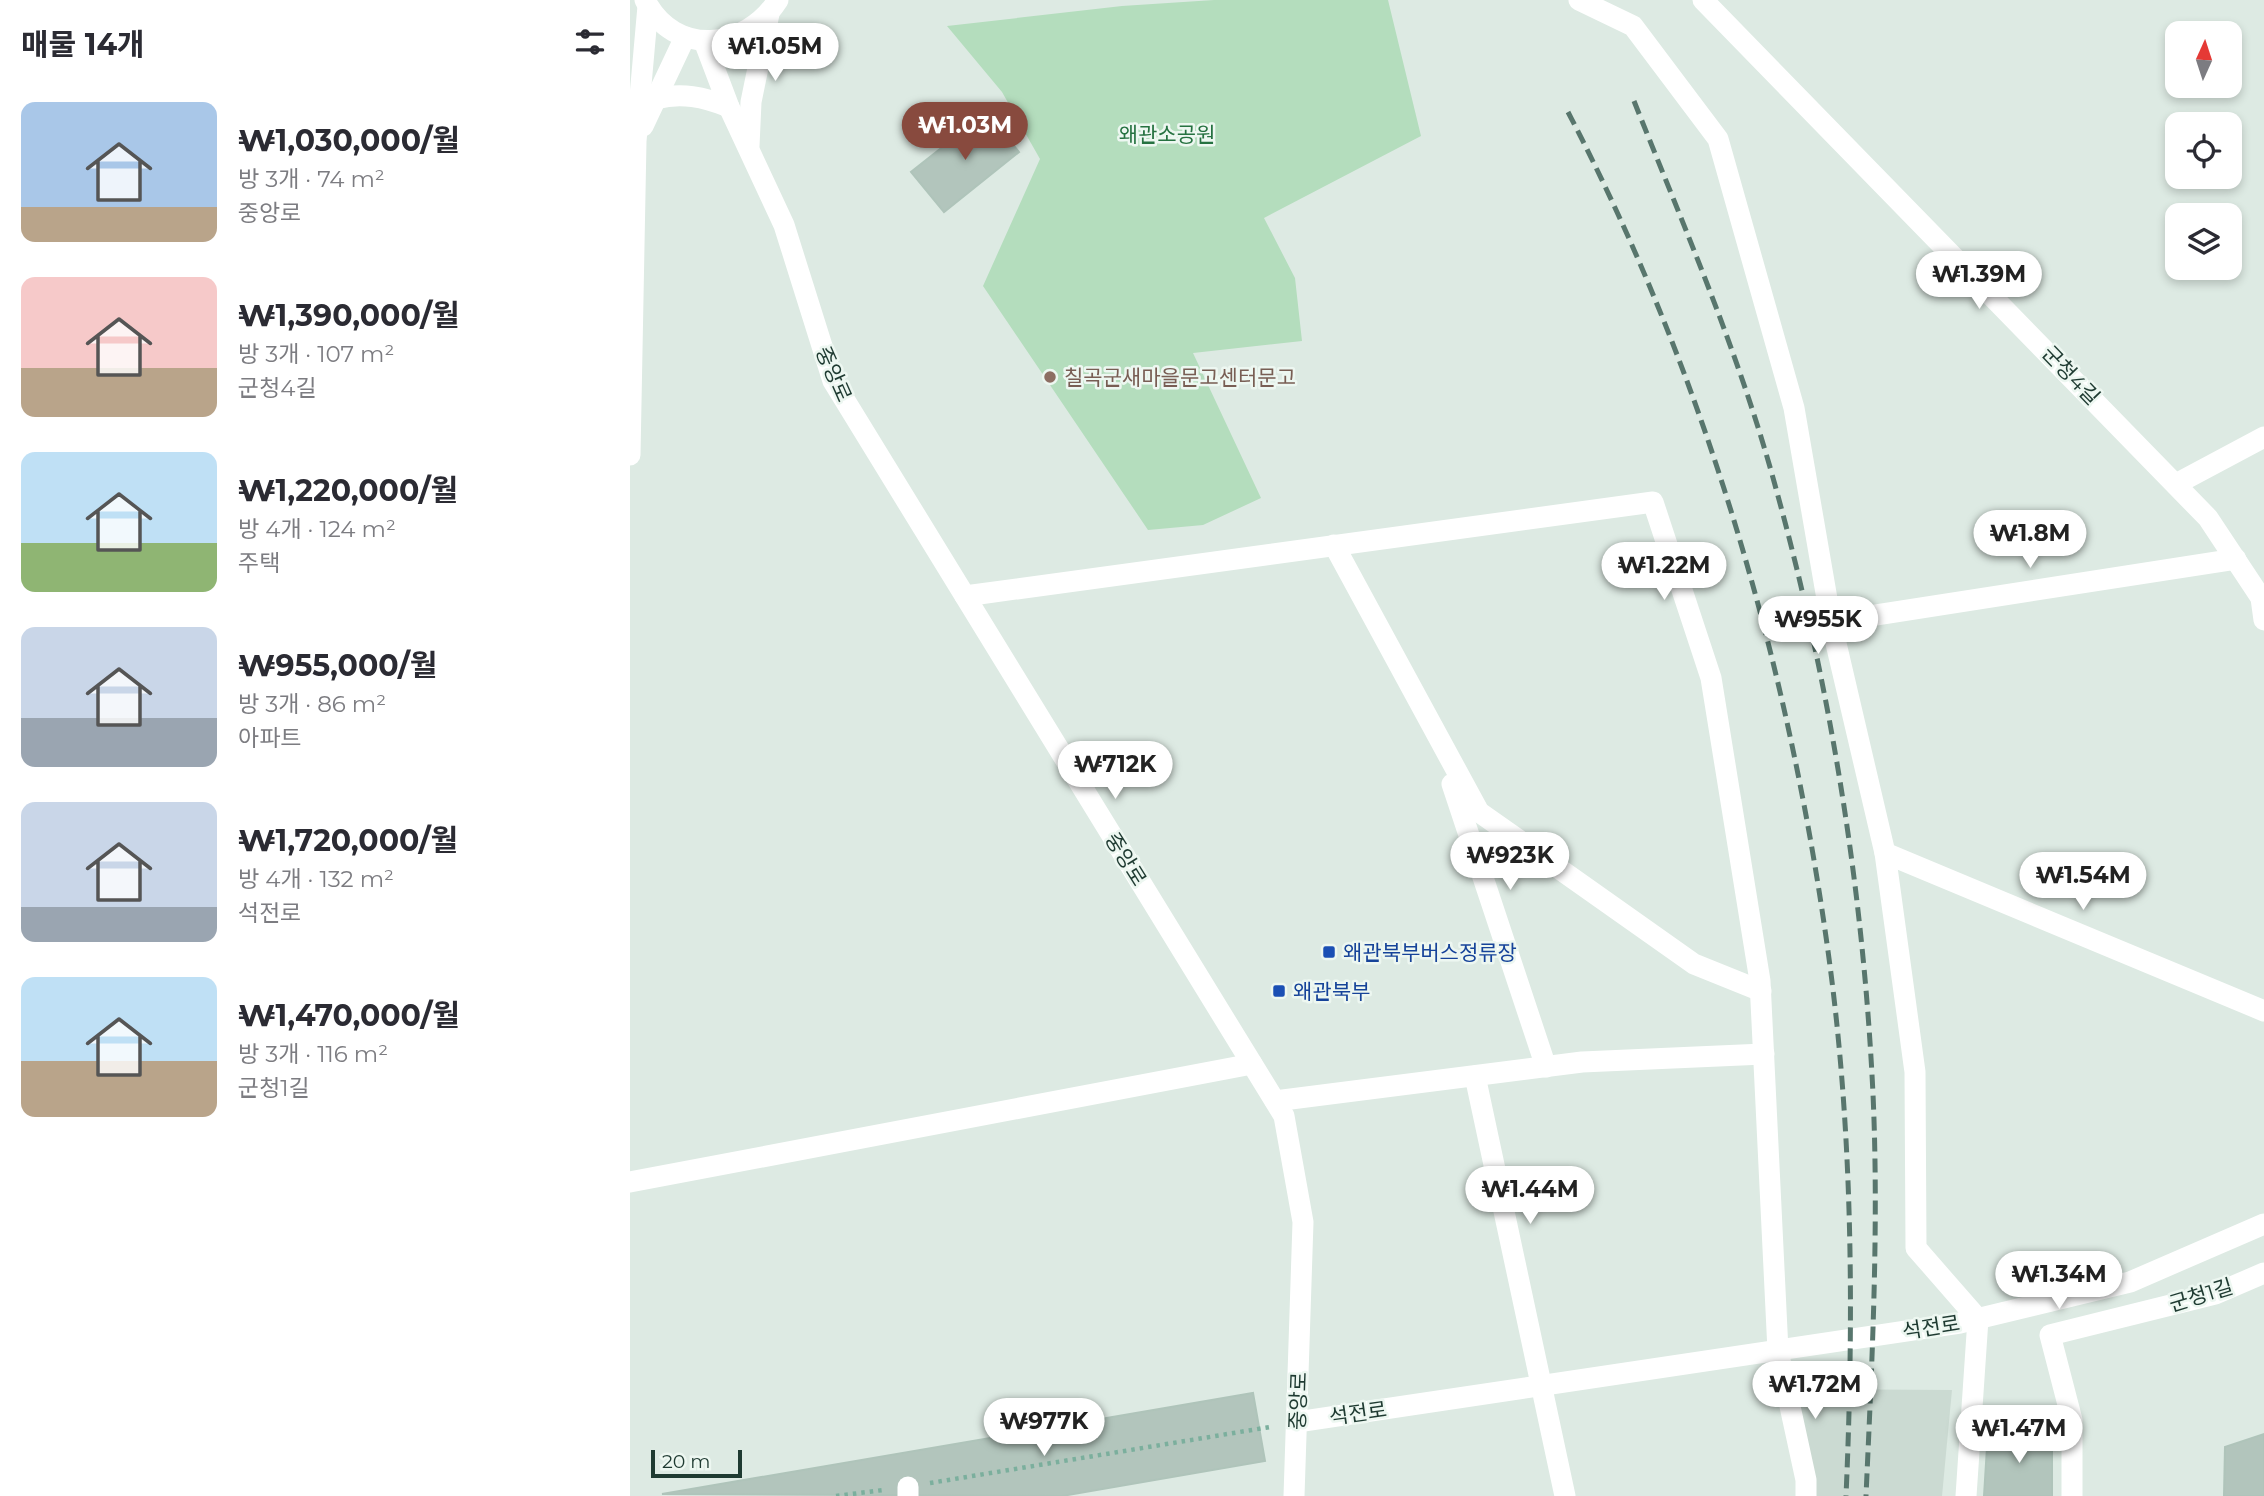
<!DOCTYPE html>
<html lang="ko">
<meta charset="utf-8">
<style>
:root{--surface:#fff;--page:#f2f2f3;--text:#2b2b33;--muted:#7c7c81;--accent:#884a3e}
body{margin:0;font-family:Montserrat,"Noto Sans KR",sans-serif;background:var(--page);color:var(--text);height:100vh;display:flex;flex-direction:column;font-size:26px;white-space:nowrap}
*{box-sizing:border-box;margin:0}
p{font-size:23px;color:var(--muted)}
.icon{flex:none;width:38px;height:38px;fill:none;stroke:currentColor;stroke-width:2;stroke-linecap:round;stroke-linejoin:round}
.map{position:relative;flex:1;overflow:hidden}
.details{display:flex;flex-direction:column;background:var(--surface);width:630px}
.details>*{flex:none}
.needle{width:46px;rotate:3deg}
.fabs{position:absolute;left:1535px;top:21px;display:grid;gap:14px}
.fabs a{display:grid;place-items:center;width:77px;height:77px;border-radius:14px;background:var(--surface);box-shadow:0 4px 10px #0003;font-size:35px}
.scale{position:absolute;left:21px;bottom:18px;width:91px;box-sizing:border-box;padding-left:7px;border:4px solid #1e3a31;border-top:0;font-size:19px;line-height:24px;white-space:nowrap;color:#1e3a31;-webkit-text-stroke:5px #edf7f1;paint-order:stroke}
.price{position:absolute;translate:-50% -60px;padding:0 16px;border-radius:24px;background:#fff;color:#222;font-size:23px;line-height:46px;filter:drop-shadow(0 2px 4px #0008)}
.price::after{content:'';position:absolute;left:50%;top:42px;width:21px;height:16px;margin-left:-10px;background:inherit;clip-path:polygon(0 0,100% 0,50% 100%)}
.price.on{background:var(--accent);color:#fff}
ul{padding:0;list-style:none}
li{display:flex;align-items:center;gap:21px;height:175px;padding:0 21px}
li span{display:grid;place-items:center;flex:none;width:196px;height:140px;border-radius:14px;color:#555}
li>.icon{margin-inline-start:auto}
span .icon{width:84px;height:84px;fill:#fffc;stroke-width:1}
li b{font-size:30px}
h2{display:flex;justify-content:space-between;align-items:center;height:84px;padding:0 21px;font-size:30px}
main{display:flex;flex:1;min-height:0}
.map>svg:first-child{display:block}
</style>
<main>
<section class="details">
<h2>매물 14개<svg class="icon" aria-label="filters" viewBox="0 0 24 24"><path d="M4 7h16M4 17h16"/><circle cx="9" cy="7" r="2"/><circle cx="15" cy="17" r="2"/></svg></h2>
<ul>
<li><span style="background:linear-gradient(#a9c7e8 75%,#b9a48a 0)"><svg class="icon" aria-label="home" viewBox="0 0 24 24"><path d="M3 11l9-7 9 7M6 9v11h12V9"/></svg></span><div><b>₩1,030,000/월</b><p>방 3개 · 74 m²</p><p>중앙로</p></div></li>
<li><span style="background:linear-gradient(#f6c9c9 65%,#b9a48a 0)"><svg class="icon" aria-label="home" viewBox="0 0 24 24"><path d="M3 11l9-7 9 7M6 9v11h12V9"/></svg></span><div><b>₩1,390,000/월</b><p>방 3개 · 107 m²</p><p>군청4길</p></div></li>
<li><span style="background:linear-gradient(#bfe0f5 65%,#8fb573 0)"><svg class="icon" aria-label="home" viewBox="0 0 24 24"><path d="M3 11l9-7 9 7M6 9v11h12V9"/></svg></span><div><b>₩1,220,000/월</b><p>방 4개 · 124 m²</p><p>주택</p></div></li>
<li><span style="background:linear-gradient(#c9d6e8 65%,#9aa5b1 0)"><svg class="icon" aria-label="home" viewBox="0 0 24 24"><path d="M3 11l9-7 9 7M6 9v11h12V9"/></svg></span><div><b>₩955,000/월</b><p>방 3개 · 86 m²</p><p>아파트</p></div></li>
<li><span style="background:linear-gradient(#c9d6e8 75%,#9aa5b1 0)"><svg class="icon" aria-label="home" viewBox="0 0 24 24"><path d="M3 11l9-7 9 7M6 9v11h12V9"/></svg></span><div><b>₩1,720,000/월</b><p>방 4개 · 132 m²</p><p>석전로</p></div></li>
<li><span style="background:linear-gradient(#bfe0f5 60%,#b9a48a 0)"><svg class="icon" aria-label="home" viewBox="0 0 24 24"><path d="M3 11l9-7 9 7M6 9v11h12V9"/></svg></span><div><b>₩1,470,000/월</b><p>방 3개 · 116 m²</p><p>군청1길</p></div></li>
</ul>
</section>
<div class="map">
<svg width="1634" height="1496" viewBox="0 0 1634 1496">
<rect width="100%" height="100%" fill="#ddeae3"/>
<!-- built -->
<path fill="#cbdad2" d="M1171,1389L1322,1390L1312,1496H1169Z"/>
<!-- green -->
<path fill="#b4ddbd" d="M584,0H758L791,136L634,218L665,278L672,341L563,353L631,498L573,525L518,530L353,286L410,159L372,92L317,26L492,6Z"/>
<!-- building -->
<g fill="#b2c5bc" stroke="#afc4ba" stroke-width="2">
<path d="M357,112L389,152L314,212L281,172Z"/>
<path d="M623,1393L635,1461L432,1496L32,1494Z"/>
<path d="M1358,1431L1422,1434V1496H1354Z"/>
<path d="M1634,1434V1496H1594L1595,1447Z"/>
</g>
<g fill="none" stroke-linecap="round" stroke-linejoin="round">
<!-- path -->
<g stroke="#7baf9d" stroke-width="4.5" stroke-dasharray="3.5 5" stroke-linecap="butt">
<path d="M300,1483L640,1427"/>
<path d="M206,1496L253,1490"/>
</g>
<!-- minor -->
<g stroke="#fff" stroke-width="21">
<path d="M949,0L1003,26L1088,139L1164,408L1201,622L1255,853L1285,1072L1286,1248L1348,1319L1336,1496"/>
<path d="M1546,484L1634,437"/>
<path d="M704,545L849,812L1064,964L1131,991"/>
<path d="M335,596L1023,502L1081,678L1130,981L1148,1351L1176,1480V1496"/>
<path d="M1201,622L1606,559"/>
<path d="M822,784L916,1067"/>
<path d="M1255,853L1634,1011"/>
<path d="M845,1076L935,1496"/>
<path d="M645,1101L952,1062L1134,1054"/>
<path d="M0,1182L622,1064"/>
<path d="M278,1496V1487"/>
<path d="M1442,1496V1420L1420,1335L1585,1294L1634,1273"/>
</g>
<!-- tertiary -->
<g stroke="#fff" stroke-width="21">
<path d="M15,0C45,58 116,50 148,0"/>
<path d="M1073,0L1578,518L1631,598L1634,620"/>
<path d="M74,41L99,107L154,225L203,381L654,1116L673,1222L664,1496"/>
<path d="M26,99C51,92 74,97 99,107"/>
<path d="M13,126L55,37"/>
<path d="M119,146L121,102L139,14"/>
<path d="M0,455L6,141L18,6"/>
<path d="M667,1422L1330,1323L1500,1282L1634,1224"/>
</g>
<!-- rail -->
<g stroke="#58766d" stroke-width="5" stroke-dasharray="14 7" stroke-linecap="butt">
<path d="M1004,101C1054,227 1109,353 1145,485C1200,684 1233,887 1243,1094C1249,1227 1242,1362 1236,1496"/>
<path d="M938,112C1074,373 1158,661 1198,951C1223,1131 1224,1315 1216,1496"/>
</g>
</g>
<!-- markers -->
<circle fill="#8d6e63" stroke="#edf7f1" stroke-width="2.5" cx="420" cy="377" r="7"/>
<g fill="#1a4fb4" stroke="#edf7f1" stroke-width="2.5">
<rect x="692" y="945" width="14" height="14" rx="3.5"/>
<rect x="642" y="984" width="14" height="14" rx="3.5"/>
</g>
<g text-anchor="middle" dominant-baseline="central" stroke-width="5" stroke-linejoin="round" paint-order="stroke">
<!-- park labels -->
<g font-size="21" fill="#267241" stroke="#edf7f1">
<text x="537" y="134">왜관소공원</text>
</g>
<!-- street labels -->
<g font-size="21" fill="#1e3a31" stroke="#edf7f1">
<text transform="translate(204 374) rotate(66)">중앙로</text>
<text transform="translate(1441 375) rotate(46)">군청4길</text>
<text transform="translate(496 859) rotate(58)">중앙로</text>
<text transform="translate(1571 1295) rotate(-17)">군청1길</text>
<text transform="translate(1301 1327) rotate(-9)">석전로</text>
<text transform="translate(668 1401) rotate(-88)">중앙로</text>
<text transform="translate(728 1413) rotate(-8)">석전로</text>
</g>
<!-- education labels -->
<g font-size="21" fill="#785e54" stroke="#edf7f1" text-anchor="start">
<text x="434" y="377">칠곡군새마을문고센터문고</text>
</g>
<!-- transit labels -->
<g font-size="21" fill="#164399" stroke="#edf7f1" text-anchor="start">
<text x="713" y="952">왜관북부버스정류장</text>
<text x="663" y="991">왜관북부</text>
</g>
</g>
</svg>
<div class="fabs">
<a><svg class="needle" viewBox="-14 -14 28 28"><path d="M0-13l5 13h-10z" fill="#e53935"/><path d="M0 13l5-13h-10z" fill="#7c7c81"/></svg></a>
<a><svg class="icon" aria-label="locate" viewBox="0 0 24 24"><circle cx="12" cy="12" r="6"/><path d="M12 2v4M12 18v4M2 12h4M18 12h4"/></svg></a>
<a><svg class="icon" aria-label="layers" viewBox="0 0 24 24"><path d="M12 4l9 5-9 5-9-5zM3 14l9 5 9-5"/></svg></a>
</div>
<div class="scale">20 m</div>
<b class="price" style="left:145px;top:83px">₩1.05M</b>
<b class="price on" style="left:335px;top:162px">₩1.03M</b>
<b class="price" style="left:1349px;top:311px">₩1.39M</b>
<b class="price" style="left:1400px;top:570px">₩1.8M</b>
<b class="price" style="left:1034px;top:602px">₩1.22M</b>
<b class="price" style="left:1188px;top:656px">₩955K</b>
<b class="price" style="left:485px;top:801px">₩712K</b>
<b class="price" style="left:880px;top:892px">₩923K</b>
<b class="price" style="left:1453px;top:912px">₩1.54M</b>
<b class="price" style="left:900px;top:1226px">₩1.44M</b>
<b class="price" style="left:1429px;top:1311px">₩1.34M</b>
<b class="price" style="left:1185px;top:1421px">₩1.72M</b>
<b class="price" style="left:414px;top:1458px">₩977K</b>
<b class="price" style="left:1389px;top:1465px">₩1.47M</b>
</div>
</main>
